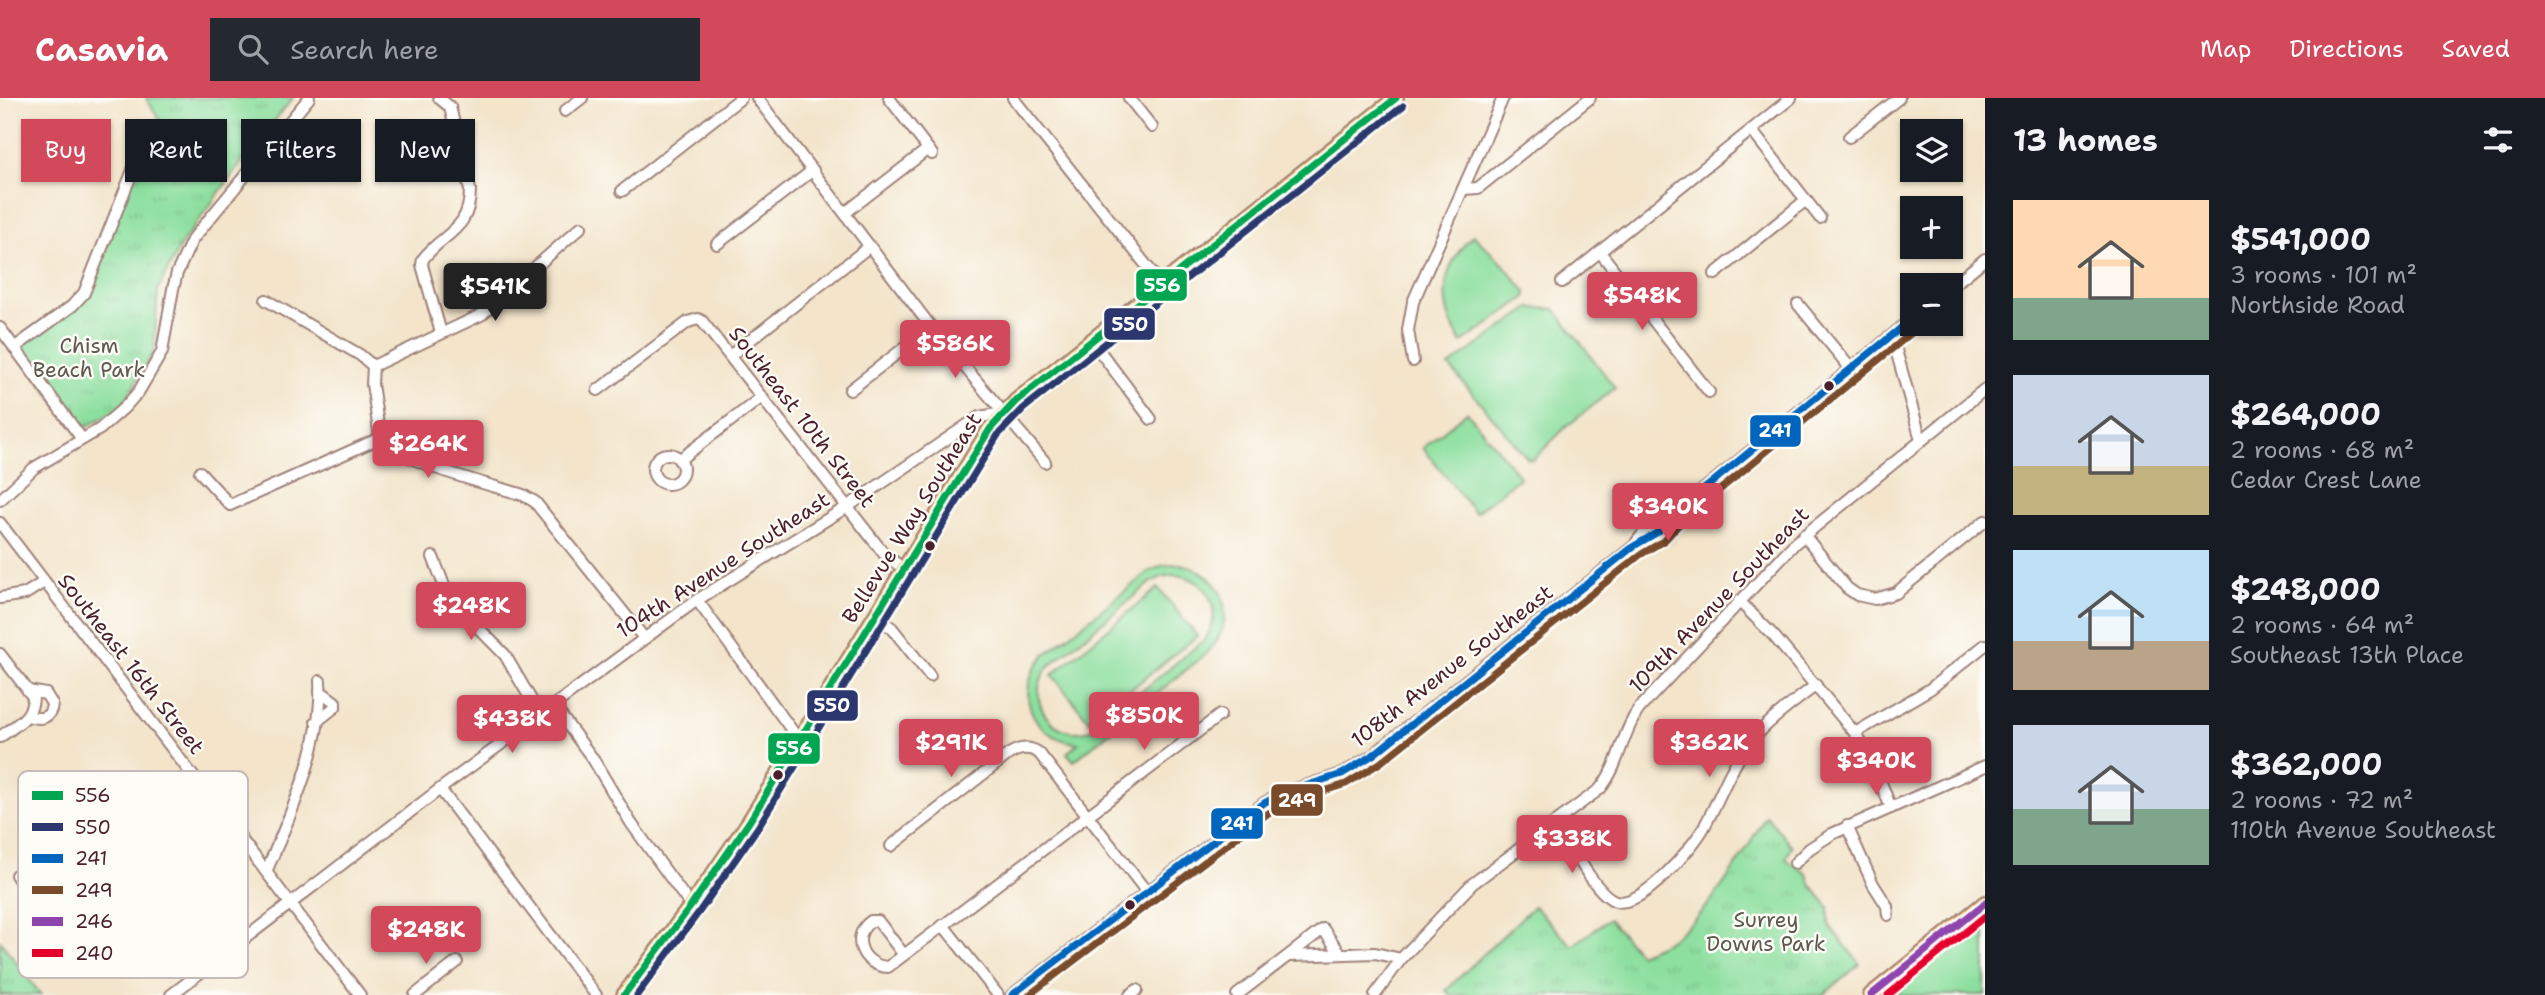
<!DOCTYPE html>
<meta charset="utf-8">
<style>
:root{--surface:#171b24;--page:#242831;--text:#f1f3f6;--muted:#9ea1a6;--accent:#d1495b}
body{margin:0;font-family:"Shantell Sans",sans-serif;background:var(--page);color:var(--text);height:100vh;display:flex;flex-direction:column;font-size:26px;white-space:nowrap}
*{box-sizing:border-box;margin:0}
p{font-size:23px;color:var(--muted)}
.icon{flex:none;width:38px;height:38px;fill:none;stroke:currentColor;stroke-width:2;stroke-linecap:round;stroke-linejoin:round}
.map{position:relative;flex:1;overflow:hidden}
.drawer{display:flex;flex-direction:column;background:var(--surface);width:560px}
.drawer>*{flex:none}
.top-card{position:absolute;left:21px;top:21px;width:665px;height:63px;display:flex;gap:14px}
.tools{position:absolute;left:1900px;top:21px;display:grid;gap:14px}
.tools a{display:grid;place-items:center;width:63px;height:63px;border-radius:0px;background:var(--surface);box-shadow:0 2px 5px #0004;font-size:35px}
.price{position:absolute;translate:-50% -60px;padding:0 16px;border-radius:7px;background:var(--accent);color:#fff;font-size:23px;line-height:46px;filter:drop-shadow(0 2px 4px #0008)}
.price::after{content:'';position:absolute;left:50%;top:42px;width:21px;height:16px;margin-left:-10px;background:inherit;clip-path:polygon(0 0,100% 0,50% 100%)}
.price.selected{background:#222;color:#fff}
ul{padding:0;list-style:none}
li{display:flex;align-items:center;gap:21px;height:175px;padding:0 28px}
li span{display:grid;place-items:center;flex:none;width:196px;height:140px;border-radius:0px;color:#555}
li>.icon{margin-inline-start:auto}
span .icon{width:84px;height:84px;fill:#fffc;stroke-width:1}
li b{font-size:30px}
h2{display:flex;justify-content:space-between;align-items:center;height:84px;padding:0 28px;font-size:30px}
.tag{padding:0 24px;border-radius:0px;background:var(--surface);box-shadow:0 2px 5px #0004;font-size:24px;line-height:63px}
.tag.selected{background:var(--accent);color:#fff}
header{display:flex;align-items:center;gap:42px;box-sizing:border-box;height:98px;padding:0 35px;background:var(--accent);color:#fff}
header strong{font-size:33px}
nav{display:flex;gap:38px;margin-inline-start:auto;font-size:24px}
.search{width:490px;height:63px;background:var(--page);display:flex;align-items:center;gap:18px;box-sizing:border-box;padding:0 24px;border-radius:0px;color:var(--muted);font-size:26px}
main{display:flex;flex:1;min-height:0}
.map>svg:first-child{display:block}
</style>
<header>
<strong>Casavia</strong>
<div class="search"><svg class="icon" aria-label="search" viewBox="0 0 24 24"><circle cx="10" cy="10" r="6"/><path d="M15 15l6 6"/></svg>Search here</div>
<nav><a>Map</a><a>Directions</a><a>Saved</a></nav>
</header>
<main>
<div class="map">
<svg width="1985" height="897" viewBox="0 0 1985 897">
<defs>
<pattern id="park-tufts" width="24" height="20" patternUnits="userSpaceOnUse" patternTransform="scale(1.75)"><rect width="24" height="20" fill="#8cdf9f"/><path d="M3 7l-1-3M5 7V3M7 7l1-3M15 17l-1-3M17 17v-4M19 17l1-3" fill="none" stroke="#7abf89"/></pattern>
</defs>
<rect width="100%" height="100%" fill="#fdfcf7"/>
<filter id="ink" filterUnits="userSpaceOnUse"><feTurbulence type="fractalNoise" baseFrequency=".0143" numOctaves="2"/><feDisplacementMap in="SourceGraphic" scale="14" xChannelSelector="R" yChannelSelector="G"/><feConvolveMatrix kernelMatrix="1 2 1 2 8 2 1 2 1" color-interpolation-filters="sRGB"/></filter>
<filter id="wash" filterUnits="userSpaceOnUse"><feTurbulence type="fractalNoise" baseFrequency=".00686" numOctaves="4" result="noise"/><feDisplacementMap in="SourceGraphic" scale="28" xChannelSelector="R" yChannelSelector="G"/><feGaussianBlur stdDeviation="1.57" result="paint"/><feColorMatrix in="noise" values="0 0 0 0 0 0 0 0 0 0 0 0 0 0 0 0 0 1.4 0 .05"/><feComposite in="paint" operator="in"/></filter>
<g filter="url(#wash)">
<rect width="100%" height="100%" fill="#f3e4ca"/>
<!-- green -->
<g fill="#8cdf9f" stroke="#6b7f65" stroke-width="2" fill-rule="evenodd">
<path d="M1473,137L1504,167L1526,194V199L1462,245C1437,207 1440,169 1473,137Z"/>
<path d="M1530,210L1555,211L1615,290L1566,329L1533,362L1528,361L1449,268Z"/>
<path d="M1467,314L1520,379L1475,415L1423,350Z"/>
<path d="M1180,466C1225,475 1240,522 1207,555L1074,663L1067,655L1078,645C1030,641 1011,590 1046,556L1150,473L1164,467ZM1173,477C1208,478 1226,514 1204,542L1098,629C1057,649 1021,605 1048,569L1150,485L1161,479Z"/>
<path d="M1158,490L1197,538L1090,624L1052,577Z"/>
<path d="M1985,824V897H1894Z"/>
</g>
<!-- park -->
<g fill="url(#park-tufts)" stroke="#6b7f65" stroke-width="2">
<path d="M146,0H293L253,49L182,145L158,191L154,253L122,308L78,334L14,250L79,202L139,57L161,24Z"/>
<path d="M1766,718L1792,748L1786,761L1807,776L1811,787L1829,809V827L1860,866L1823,897H1450L1446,892L1534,808L1572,848L1609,821L1639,856C1652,850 1668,845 1678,836C1716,806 1741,759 1766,718Z"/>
<path d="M0,843L41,897H0Z"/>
</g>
</g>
<g filter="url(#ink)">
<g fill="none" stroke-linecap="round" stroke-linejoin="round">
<defs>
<g id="minor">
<path d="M439,0L450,9L470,92C470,133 444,134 423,161L422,167L441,235"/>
<path d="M757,0L931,229L1045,364"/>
<path d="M889,0L932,56"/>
<path d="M1013,0L1162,187"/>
<path d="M1129,0L1152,29"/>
<path d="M565,13L582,0"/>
<path d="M1752,33L1820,120"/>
<path d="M1849,39L1899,0"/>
<path d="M1463,91L1478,90L1590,0"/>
<path d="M622,93L741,0"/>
<path d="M845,115L928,51"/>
<path d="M717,146L813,72"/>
<path d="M1600,154L1709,294"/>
<path d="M1715,176L1806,102"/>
<path d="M1562,184L1791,0"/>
<path d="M1951,189L1985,161"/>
<path d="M266,202L360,257L373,268"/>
<path d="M1798,206L1851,271"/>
<path d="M0,230L82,341"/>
<path d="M1887,241L1896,252L1921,342"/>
<path d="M1092,243L1151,321"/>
<path d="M14,250L72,208L84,195L139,57"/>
<path d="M731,257L870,148"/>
<path d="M1413,263L1408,232L1413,204L1503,0"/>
<path d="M373,268L481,217L581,129"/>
<path d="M373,268L372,286L380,340"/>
<path d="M598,292L688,224L698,221L702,223L885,457L904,471"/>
<path d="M850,292L931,229"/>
<circle cx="668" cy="371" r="15"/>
<path d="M679,362L762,299"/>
<path d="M200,374L230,407L380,340C402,365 488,386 523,397L535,404L644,540"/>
<path d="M0,402L34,370L100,331L125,309L139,293L162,254L173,191L177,175L192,142L309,0"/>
<path d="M0,425L360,897"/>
<path d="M1804,437L1847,490L1857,497L1875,501L1896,495L1985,423"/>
<path d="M433,459L449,500L505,557L540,617"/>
<path d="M0,500L25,496L44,484"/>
<path d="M697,502L799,642"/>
<path d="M1739,503L1773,537L1855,635L1872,662L1891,710"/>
<path d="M874,518L892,530L930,578"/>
<path d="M0,556L33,599C33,620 15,627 0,639"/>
<path d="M553,607L593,661L631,725L691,808"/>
<path d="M28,618C40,622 51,621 52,606L46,596L28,593"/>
<path d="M316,624L335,609V604L320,593"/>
<path d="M1855,635L1930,591L1985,547"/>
<path d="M440,691L596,897"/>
<path d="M1557,724C1569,743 1595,797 1616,803C1641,811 1692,750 1703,731C1719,703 1728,673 1748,647C1767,623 1792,606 1816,587"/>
<path d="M1847,728L1873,786L1887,808L1888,817"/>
<path d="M891,748L1009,656C1019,650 1029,648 1039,655L1146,793"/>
<path d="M1795,765L1809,751L1832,736L1985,668"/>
<path d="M266,774C290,718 324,645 320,583"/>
<path d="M16,777L51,827L214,705"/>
<path d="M943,827L998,897"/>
<path d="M904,857L878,823H871C849,839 863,868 888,869C999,786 1108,701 1220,617"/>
<path d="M1289,858L1375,855L1401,861L1472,786L1600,691C1620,667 1621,636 1639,611L1795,445L1985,291"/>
<path d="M171,897L440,691L697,502L847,409L979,319L1004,315"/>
<path d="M415,897L457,864"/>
<path d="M1012,897L1264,705L1283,695L1342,676L1373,657L1634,448C1643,434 1660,417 1676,414L1913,220"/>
<path d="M1130,897L1137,892"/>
<path d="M1237,897L1323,831L1340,855"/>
<path d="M1375,897L1401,861"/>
</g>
<g id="major">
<path d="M624,897L691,808L749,724L990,331L1016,303L1396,0"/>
<path d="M1871,897L1985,805"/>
</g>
</defs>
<!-- minor casing -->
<use href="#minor" stroke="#9e827a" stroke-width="14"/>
<!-- major casing -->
<use href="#major" stroke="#9e827a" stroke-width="18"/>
<!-- minor -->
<use href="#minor" stroke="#fff" stroke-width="10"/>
<!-- major -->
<use href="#major" stroke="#f9bf6d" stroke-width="14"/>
<defs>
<path id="bus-1" d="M624,897L691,808L749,724L990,331L1016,303L1396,0"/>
<path id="bus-2" d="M637,897L699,814L758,729L998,337L1023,311L1403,8"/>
<path id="bus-3" d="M1012,897L1264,705L1283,695L1342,676L1373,657L1634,448L1658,434L1676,414L1913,220"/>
<path id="bus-4" d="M1029,897L1270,714L1287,705L1346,686L1380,665L1640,457L1665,442L1684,421L1920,228"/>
<path id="bus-5" d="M1871,897L1985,805"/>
<path id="bus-6" d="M1888,897L1985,818"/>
</defs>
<!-- bus-1 casing -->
<use href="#bus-1" stroke="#fdfcf7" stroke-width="12"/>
<!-- bus-2 casing -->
<use href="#bus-2" stroke="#fdfcf7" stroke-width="12"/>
<!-- bus-3 casing -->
<use href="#bus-3" stroke="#fdfcf7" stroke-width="12"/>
<!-- bus-4 casing -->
<use href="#bus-4" stroke="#fdfcf7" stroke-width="12"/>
<!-- bus-5 casing -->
<use href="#bus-5" stroke="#fdfcf7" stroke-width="12"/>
<!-- bus-6 casing -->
<use href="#bus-6" stroke="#fdfcf7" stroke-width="12"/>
<!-- bus-1 -->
<use href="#bus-1" stroke="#00a651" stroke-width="7"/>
<!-- bus-2 -->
<use href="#bus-2" stroke="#2b376e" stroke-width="7"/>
<!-- bus-3 -->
<use href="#bus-3" stroke="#0065bd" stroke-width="7"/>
<!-- bus-4 -->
<use href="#bus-4" stroke="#7a4b2a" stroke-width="7"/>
<!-- bus-5 -->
<use href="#bus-5" stroke="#8e44ad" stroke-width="7"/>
<!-- bus-6 -->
<use href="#bus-6" stroke="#e4002b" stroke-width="7"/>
</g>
</g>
<!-- markers -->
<g fill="#4a1f2b" stroke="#fdfcf7" stroke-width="2.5">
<circle cx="1829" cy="288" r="6"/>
<circle cx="930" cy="448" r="6"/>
<circle cx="778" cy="677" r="6"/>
<circle cx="1130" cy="807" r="6"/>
</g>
<g text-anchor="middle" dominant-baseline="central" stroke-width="5" stroke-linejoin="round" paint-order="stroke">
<!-- park labels -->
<g font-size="21" fill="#5e594e" stroke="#fdfcf7">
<text x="89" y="248">Chism<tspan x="89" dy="24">Beach Park</tspan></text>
<text x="1766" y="822">Surrey<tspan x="1766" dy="24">Downs Park</tspan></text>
</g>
<!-- street labels -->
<g font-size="21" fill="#4a1f2b" stroke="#fdfcf7">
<text transform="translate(802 319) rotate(52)">Southeast 10th Street</text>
<text transform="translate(912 420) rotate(-58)">Bellevue Way Southeast</text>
<text transform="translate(723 467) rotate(-33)">104th Avenue Southeast</text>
<text transform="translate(1719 502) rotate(-46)">109th Avenue Southeast</text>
<text transform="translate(131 566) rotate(52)">Southeast 16th Street</text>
<text transform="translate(1452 568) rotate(-38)">108th Avenue Southeast</text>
</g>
</g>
<!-- legend -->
<rect x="18" y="673" width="230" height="207" rx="10" fill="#fdfcf7" stroke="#c7baba" stroke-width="2"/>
<rect x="32" y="693" width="31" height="9" fill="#00a651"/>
<rect x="32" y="725" width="31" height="8" fill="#2b376e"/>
<rect x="32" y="756" width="31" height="9" fill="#0065bd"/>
<rect x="32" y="788" width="31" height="8" fill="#7a4b2a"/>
<rect x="32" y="819" width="31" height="9" fill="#8e44ad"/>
<rect x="32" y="851" width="31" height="8" fill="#e4002b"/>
<g font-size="19" fill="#4a1f2b">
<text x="75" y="704">556</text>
<text x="75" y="736">550</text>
<text x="75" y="767">241</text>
<text x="75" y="799">249</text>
<text x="75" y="830">246</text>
<text x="75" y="862">240</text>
</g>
<g stroke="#fdfcf7" stroke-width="2.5">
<rect x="1135" y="170" width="53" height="34" rx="7" fill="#00a651"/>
<rect x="1103" y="209" width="53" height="34" rx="7" fill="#2b376e"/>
<rect x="1749" y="316" width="53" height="34" rx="7" fill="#0065bd"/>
<rect x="806" y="591" width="53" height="33" rx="7" fill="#2b376e"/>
<rect x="767" y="634" width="54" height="33" rx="7" fill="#00a651"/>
<rect x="1270" y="685" width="54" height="34" rx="7" fill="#7a4b2a"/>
<rect x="1210" y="709" width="54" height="33" rx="7" fill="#0065bd"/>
</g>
<g font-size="19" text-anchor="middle" font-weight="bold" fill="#fff">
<text x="1162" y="194">556</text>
<text x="1130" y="233">550</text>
<text x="1775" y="339">241</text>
<text x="832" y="614">550</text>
<text x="794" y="657">556</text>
<text x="1297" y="709">249</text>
<text x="1237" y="732">241</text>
</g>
</svg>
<div class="tools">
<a><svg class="icon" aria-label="layers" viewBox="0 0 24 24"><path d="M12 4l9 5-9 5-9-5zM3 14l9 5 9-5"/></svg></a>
<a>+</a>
<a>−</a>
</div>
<b class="price selected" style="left:495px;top:225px">$541K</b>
<b class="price" style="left:1642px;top:234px">$548K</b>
<b class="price" style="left:955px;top:282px">$586K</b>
<b class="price" style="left:428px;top:382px">$264K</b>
<b class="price" style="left:1668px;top:445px">$340K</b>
<b class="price" style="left:471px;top:544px">$248K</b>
<b class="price" style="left:1144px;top:654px">$850K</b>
<b class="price" style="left:512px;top:657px">$438K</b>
<b class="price" style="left:951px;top:681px">$291K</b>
<b class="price" style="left:1709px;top:681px">$362K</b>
<b class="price" style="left:1876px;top:699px">$340K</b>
<b class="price" style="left:1572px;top:777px">$338K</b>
<b class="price" style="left:426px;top:868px">$248K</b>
<div class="top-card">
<a class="tag selected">Buy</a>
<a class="tag">Rent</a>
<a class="tag">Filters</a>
<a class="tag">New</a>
</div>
</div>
<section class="drawer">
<h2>13 homes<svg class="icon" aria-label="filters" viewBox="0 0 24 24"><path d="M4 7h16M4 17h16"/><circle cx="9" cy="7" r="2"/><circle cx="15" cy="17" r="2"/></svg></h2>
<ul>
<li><span style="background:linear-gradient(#ffd9b3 70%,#7fa58c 0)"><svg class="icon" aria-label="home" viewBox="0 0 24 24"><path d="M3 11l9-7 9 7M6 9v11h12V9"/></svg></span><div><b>$541,000</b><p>3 rooms · 101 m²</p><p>Northside Road</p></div></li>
<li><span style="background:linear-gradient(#c9d6e8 65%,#c2b280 0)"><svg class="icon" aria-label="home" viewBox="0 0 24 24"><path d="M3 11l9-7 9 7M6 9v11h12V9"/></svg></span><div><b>$264,000</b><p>2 rooms · 68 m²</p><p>Cedar Crest Lane</p></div></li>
<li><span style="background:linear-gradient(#bfe0f5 65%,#b9a48a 0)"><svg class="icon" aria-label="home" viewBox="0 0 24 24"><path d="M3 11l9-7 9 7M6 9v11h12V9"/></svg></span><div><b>$248,000</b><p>2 rooms · 64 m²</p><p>Southeast 13th Place</p></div></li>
<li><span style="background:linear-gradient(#c9d6e8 60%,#7fa58c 0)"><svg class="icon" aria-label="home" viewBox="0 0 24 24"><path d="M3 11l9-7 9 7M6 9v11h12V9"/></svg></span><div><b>$362,000</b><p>2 rooms · 72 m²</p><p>110th Avenue Southeast</p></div></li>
</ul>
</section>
</main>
